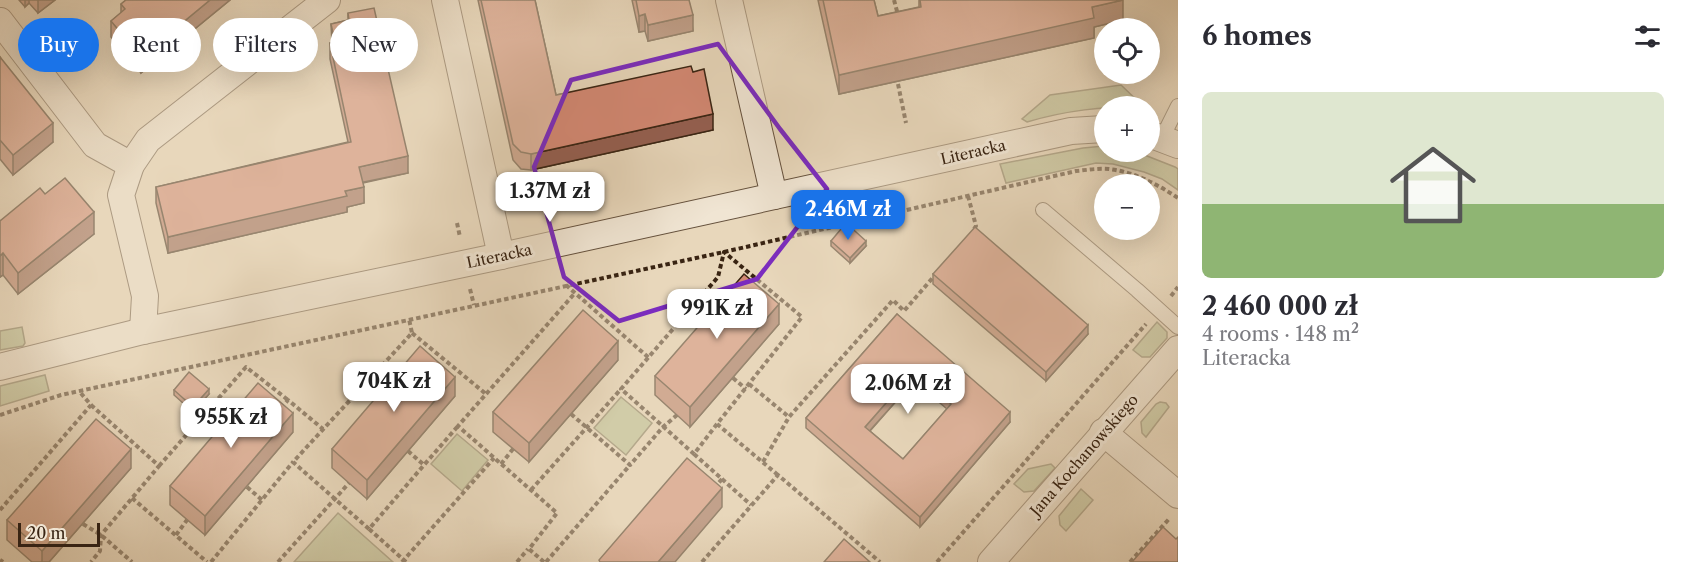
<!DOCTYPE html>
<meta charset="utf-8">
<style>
:root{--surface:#fff;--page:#f2f2f3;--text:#2b2b33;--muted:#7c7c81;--accent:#1a73e8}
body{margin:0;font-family:"Libre Caslon Text",serif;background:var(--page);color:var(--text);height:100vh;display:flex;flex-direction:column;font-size:22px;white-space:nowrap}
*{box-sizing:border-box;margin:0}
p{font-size:20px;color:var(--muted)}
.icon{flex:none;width:33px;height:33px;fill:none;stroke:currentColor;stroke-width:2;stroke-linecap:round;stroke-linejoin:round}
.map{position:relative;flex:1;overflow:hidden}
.details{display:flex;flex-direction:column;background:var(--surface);width:510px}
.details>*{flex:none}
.hud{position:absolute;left:18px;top:18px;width:570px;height:54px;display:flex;gap:12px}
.tools{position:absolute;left:1094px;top:18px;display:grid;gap:12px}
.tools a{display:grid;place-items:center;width:66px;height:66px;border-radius:50%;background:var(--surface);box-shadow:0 6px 24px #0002;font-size:30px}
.scale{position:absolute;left:18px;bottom:15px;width:82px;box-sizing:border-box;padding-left:6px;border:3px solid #392413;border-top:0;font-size:16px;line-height:21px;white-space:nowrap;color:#392413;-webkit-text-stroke:4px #f0e5d3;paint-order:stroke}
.price{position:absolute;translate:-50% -51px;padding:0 14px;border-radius:12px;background:#fff;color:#222;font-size:20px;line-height:39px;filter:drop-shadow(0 2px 3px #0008)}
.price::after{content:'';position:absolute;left:50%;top:36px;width:18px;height:14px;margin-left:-9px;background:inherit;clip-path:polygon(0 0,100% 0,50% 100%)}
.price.selected{background:var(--accent);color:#fff}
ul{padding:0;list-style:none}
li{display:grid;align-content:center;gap:12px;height:318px;padding:0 24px}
li span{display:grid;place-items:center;height:186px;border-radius:9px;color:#555}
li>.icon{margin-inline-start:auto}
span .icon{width:108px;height:108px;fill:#fffc;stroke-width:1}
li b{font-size:26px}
h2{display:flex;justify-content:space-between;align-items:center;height:72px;padding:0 24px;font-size:26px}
.pill{padding:0 21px;border-radius:27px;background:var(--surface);box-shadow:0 6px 24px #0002;font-size:21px;line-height:54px}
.pill.selected{background:var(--accent);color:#fff}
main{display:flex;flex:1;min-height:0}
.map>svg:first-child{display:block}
</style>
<main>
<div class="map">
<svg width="1178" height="562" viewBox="0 0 1178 562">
<rect width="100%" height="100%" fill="#e8d7bb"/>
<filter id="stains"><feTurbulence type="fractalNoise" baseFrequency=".00333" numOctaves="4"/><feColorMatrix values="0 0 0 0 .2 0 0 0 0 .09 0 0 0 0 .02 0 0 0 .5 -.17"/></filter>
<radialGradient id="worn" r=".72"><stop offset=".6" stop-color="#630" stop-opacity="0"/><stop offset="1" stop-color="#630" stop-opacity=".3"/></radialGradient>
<!-- green -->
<g fill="#b7be90" stroke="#787152" stroke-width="1.5">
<path d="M1121,85L1143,106C1102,107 1067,110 1027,122L1022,119L1050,95Z"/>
<path d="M1104,146V152H1137L1175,167L1178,169V190L1162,179L1144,172L1113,164L1096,163L1006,183L1000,164L1083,148Z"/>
<path d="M1157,322L1167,332V338L1150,357H1142L1133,350Z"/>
<path d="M22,327L25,343L23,346L0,350V331Z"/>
<path d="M45,375L49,391L0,406V386Z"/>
<path d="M621,397L652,423L626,455L594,428Z"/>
<path d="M1160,402L1166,403L1169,407L1146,437L1142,433L1141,422L1156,404Z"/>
<path d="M457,434L488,460L462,491L431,464Z"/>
<path d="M1051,464L1055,468L1034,491L1024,492L1014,484L1028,469Z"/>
<path d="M1081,489L1093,500L1066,531L1060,525L1059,516Z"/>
<path d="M338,513L393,562H294Z"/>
</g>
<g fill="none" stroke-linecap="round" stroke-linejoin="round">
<defs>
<g id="service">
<path d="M1162,138L1178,106"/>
<path d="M1043,210L1137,290L1178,327"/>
</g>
<g id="minor">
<path d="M445,0L501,256"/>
<path d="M729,0L774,196"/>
<path d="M0,21L95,145L131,165"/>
<path d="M1149,134L1178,145"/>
<path d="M143,331L145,296L121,195L131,165L148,140L327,0"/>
<path d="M0,367L143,331L501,256L1071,131L1104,129"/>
<path d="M1103,432L1178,495"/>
<path d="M991,562L1178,349"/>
</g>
</defs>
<!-- service casing -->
<use href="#service" stroke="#65513d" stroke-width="16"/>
<!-- minor casing -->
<use href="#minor" stroke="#65513d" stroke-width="28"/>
<!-- path -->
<g stroke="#392413" stroke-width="4" stroke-dasharray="4.5 3" stroke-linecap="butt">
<path d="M894,0L898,15"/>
<path d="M898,84L906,123"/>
<path d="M968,196L976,226L974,229"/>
<path d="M457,223L460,237"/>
<path d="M566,285L649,358"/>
<path d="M470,289L474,305"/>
<path d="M1171,296L1178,287"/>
<path d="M412,333L486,394"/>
<path d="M733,378L746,389"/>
<path d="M749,384L789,417"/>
<path d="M91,405L159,466L101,535L100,551L91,562"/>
<path d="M281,408L288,400L323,429"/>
<path d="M571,414L630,465L663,427L677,415"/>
<path d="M0,415L61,395L724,252L1076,171C1087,170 1099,168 1109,169C1134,172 1157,184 1178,198"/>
<path d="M717,424L694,454L621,389L718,277L724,252L802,317L717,424L778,475"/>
<path d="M408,451L424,465L458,426"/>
<path d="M694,454L722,479L715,487"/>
<path d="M763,462L789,417L893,300L904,311L936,274"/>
<path d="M501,464L513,449"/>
<path d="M159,466L246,367L288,400"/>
<path d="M722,479L751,505"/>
<path d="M247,487L262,500"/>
<path d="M531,490L621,389"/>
<path d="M132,498L207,562"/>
<path d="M0,510L91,405L79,391"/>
<path d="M83,524L101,535L132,562"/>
<path d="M369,529L293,462L412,333L409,319"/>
<path d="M176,535L187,520"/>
<path d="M0,560L3,562"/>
<path d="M211,562L293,462"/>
<path d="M278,562L349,483"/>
<path d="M402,562L494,458"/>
<path d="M406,562L369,529L424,465"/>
<path d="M517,562L528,549"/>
<path d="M544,562L529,549L557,513L458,426L575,293"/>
<path d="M546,562L630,465"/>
<path d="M702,562L778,475L880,562"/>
<path d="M937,562L1146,324"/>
<path d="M1130,562L1169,519"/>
</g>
<!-- service -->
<use href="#service" stroke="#f0e5d3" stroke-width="14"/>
<!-- minor -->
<use href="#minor" stroke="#f0e5d3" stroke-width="26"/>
</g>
<!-- wall -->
<g fill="#b57563" stroke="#392413" stroke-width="1.5" fill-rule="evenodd">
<path d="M19,0H55L38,13L29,3L25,7Z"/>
<path d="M126,0H230L141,73L111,37V21L121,13V4Z"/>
<path d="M478,0H535L556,95L693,72L713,130L531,170L521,169L513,160Z"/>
<path d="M632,0H689L693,31L648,41L645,31L639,32Z"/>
<path d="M818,0H874L878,16L919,7V0L1123,20L1094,27V38L839,94Z"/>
<path d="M348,13L408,173L363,183L364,203L347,207V212L168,253L156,203V187L348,142L330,59V43H332L331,24L348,20Z"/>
<path d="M0,57L53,142L13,175L0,159Z"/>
<path d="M45,194L94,234L18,294L3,275L0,277V221Z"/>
<path d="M831,241L866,246L850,263L831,246Z"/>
<path d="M933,274L1088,334L1046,381L933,284Z"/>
<path d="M897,314L1010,422L920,527L806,428V418ZM914,381L947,409L903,459L870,431Z"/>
<path d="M779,324L690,427L655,395V376Z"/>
<path d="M618,360L529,462L493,432V412Z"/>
<path d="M174,390L209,394L193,412L174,395Z"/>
<path d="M455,396L367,499L332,468V449Z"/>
<path d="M293,432L205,535L170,505V486Z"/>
<path d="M131,468L49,562H32L7,540V520Z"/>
</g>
<!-- shaded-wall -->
<g fill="#945f50" stroke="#392413" stroke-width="1.5">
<path d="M25,0H29V3L25,7Z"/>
<path d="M38,0H55L38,13Z"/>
<path d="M210,0H230L141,73V57Z"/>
<path d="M1123,0V20L1094,27V38L839,94V75L1092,7Z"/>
<path d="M645,14V31L639,32V16Z"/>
<path d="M693,15V31L648,41V25Z"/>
<path d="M713,114V130L531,170V154Z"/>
<path d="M53,123V142L13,175V155Z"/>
<path d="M408,156V173L359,183V167Z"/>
<path d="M364,187V203L347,207V212L168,253V237L345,191Z"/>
<path d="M94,212V234L18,294V273Z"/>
<path d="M866,241V246L850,263V258Z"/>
<path d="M3,253V275L0,277V256Z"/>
<path d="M779,304V324L690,427V407Z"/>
<path d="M1088,325V334L1046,381V372Z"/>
<path d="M618,341V360L529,462V443Z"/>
<path d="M914,371V381L865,436V427Z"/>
<path d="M455,377V396L367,499V480Z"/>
<path d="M209,389V394L193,412V407Z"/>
<path d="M1010,412V422L920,527V517Z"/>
<path d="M293,413V432L205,535V516Z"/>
<path d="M131,449V468L49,562H42V551Z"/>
<path d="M722,488V507L675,562H658Z"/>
</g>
<!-- building -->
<g fill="#d38873" stroke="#392413" stroke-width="1.5" fill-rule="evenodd">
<path d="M126,0H210L141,57L111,21L125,9L121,4Z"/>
<path d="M481,0H535L556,95L691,66L693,72L704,69L713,114L531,154L521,152L513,144Z"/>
<path d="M636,0H689L693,15L648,25L645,14L639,16Z"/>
<path d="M823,0H874L878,16L921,7L920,0H1123L1092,7L1094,18L839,75Z"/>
<path d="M374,8L408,156L359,167L364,187L345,191L347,196L168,237L156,187L351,142L330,43L335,42L331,24L349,20L348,13Z"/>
<path d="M0,57L53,123L13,155L0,140Z"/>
<path d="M65,178L94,212L18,273L3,253L0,256V221L40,188L45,194Z"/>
<path d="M846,223L866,241L850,258L831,241Z"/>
<path d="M975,227L1088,325L1046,372L933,274Z"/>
<path d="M744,274L779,304L690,407L655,376Z"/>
<path d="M583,310L618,341L529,443L493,412Z"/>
<path d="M897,314L1010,412L920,517L806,418ZM914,371L951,404L903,459L865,427Z"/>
<path d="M420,346L455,377L367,480L332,449Z"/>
<path d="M189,372L209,389L193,407L174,390Z"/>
<path d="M258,383L293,413L205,516L170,486Z"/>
<path d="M96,419L131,449L42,551L7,520Z"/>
<path d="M687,458L722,488L658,562H600L599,560Z"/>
<path d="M1163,527L1176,539L1178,537V562H1132Z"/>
<path d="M844,539L870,562H824Z"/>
</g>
<!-- marked area -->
<path d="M0 0H1178V562H0ZM718,44L780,129L827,189L757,279L619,321L564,277L534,167L571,80Z" fill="#e8d7bb" fill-opacity=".55" fill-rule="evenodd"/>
<path fill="none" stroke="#7b2cbf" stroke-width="4.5" stroke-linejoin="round" d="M718,44L780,129L827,189L757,279L619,321L564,277L534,167L571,80Z"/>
<g text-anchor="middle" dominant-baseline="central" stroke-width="6" stroke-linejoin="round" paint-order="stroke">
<!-- street labels -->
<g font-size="15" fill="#392413" stroke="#f0e5d3">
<text transform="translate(973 152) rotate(-13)">Literacka</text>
<text transform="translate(499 256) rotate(-12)">Literacka</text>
<text transform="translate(1084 455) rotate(-49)">Jana Kochanowskiego</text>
</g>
</g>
<rect width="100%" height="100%" filter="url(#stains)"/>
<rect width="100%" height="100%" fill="url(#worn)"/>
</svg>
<div class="tools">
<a><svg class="icon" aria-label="locate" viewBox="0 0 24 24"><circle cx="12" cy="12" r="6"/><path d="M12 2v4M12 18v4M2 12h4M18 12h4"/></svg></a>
<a>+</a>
<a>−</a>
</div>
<div class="scale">20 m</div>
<b class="price" style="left:550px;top:223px">1.37M zł</b>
<b class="price selected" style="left:848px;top:241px">2.46M zł</b>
<b class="price" style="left:717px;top:340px">991K zł</b>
<b class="price" style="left:394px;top:413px">704K zł</b>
<b class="price" style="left:908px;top:415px">2.06M zł</b>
<b class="price" style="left:231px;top:449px">955K zł</b>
<div class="hud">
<a class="pill selected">Buy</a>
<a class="pill">Rent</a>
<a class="pill">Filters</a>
<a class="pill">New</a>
</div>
</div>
<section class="details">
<h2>6 homes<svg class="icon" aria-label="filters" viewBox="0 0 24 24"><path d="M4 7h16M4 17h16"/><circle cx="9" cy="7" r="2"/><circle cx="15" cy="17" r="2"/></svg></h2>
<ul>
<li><span style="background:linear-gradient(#dfe7d0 60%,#8fb573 0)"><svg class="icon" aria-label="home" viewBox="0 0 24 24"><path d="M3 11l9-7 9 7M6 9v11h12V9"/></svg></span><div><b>2 460 000 zł</b><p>4 rooms · 148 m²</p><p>Literacka</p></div></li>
</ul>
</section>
</main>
